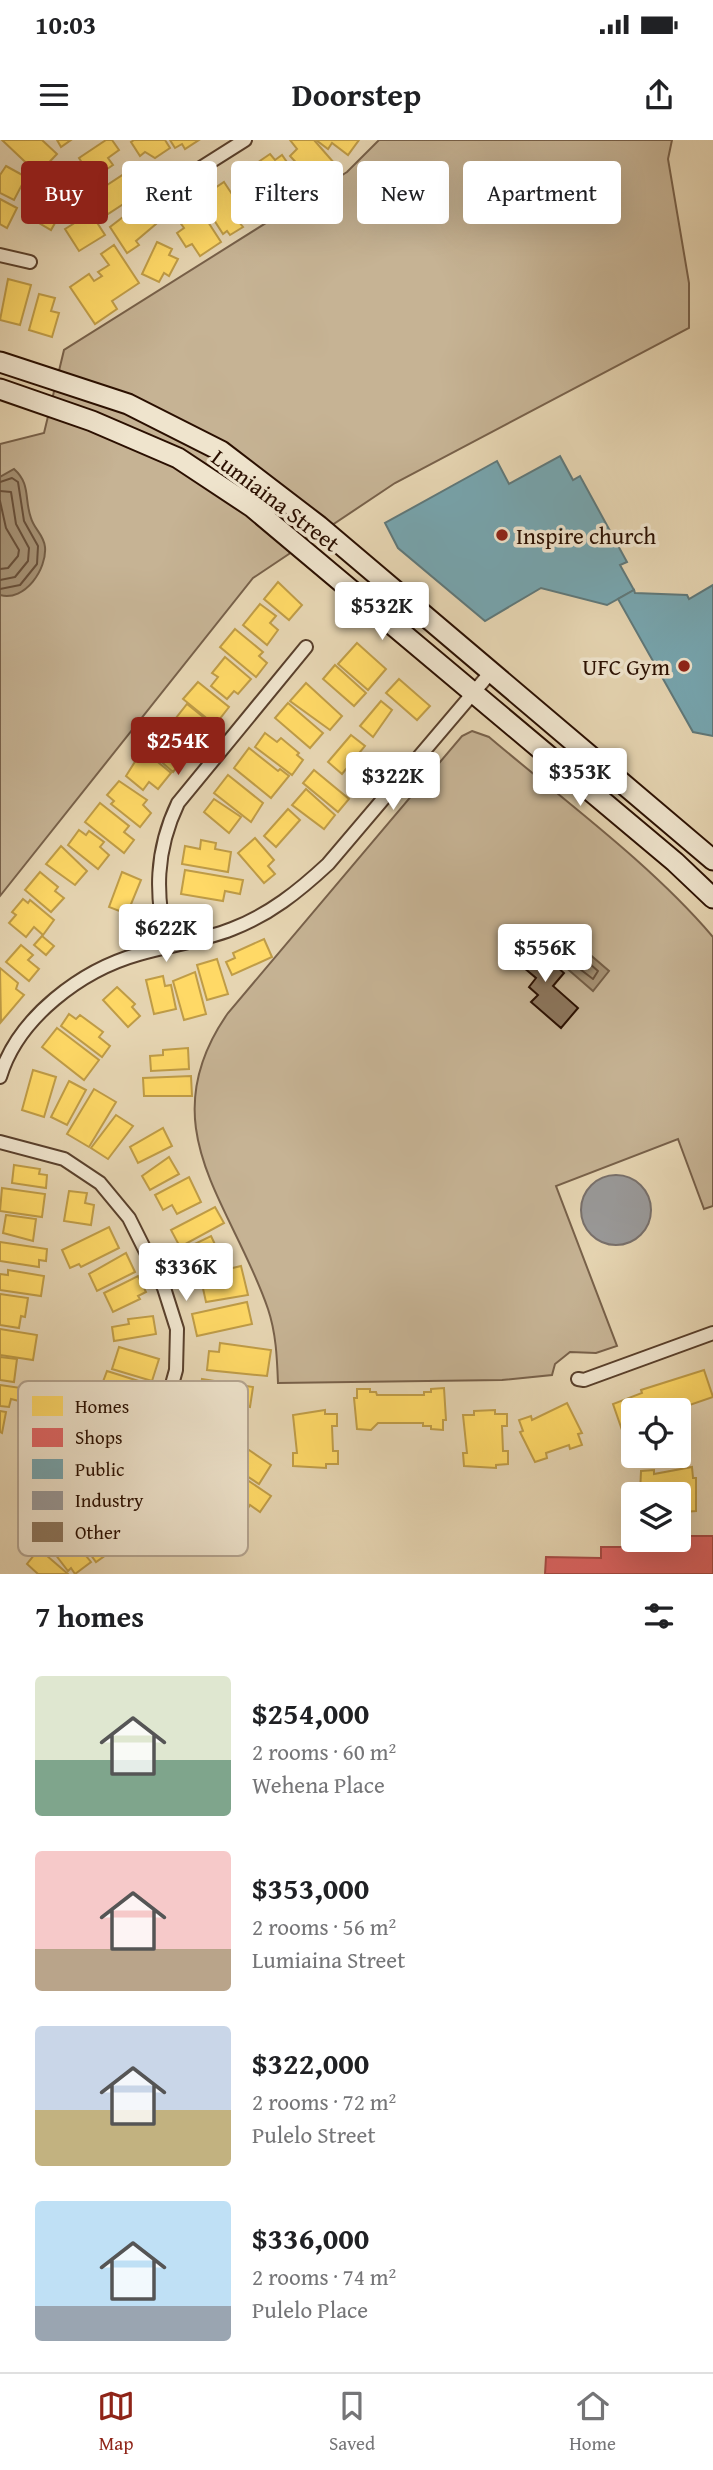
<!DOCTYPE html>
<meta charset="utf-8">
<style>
:root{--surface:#fff;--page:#f2f2f2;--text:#202124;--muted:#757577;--line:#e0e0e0;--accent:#8f2418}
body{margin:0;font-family:"Gentium Book Plus",serif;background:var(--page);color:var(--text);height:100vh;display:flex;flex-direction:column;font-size:26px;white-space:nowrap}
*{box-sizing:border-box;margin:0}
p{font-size:23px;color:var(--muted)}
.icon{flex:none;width:38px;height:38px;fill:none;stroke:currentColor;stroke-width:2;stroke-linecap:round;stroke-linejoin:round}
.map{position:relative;height:1434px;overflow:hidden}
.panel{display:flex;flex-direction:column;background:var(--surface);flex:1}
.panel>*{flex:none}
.guide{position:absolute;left:21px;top:21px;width:672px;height:63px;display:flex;gap:14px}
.tools{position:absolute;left:621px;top:1258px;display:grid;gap:14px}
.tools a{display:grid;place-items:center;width:70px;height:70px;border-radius:7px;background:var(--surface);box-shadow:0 7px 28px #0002;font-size:35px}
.price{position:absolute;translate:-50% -60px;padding:0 16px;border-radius:7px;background:#fff;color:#222;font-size:23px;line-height:46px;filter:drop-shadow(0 2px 4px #0008)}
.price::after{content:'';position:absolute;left:50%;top:42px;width:21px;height:16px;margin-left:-10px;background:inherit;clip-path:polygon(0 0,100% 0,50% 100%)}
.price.selected{background:var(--accent);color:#fff}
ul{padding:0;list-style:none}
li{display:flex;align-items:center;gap:21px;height:175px;padding:0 35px}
li span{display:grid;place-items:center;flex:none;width:196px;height:140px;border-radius:7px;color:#555}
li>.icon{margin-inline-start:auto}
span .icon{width:84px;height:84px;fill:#fffc;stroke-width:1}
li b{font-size:30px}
h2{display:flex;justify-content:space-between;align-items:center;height:84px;padding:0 35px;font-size:30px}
.chip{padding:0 24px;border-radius:7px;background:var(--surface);box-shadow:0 7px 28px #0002;font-size:24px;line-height:63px}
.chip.selected{background:var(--accent);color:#fff}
.status{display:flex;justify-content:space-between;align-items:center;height:49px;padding:0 35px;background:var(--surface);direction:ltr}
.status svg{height:19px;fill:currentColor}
header{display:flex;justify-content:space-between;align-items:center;height:91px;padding:0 35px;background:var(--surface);font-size:32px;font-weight:700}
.menu{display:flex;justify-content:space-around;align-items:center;height:98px;border-top:2px solid var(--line);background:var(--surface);font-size:19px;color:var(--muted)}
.menu a{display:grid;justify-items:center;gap:4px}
.menu .selected{color:var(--accent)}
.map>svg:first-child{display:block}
</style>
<div class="status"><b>10:03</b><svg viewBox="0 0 49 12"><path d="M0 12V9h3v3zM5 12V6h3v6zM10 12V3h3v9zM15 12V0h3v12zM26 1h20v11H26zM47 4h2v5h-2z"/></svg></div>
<header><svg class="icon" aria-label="menu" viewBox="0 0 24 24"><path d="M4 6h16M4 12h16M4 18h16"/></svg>Doorstep<svg class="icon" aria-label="share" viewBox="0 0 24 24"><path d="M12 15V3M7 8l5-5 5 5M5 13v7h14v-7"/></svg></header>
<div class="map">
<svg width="713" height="1434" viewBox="0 0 713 1434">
<rect width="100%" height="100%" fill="#e6d5b2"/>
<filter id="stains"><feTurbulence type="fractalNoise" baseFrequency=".00286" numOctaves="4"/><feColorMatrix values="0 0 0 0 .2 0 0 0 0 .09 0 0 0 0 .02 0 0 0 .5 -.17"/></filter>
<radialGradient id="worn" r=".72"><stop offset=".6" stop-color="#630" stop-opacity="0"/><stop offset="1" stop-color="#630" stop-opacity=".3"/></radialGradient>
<!-- green -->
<g fill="#c6b394" stroke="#78614a" stroke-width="2">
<path d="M379,0H672L668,19L689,143V188L395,343L253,438L0,756V304L44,293L64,210L347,32Z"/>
<path d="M472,591L489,597C562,659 651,724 713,797V1066L704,1069L678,999L556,1046L617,1206L596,1213L570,1212L555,1224L552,1235L502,1240L278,1243C277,1217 276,1193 268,1169C232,1063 148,987 228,873L462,596Z"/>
</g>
<!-- water -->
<g fill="#a69275" stroke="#745e46" stroke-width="2">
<path d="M14,329C31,344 24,359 31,378C34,389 44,395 45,407C47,429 25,462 0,455V337Z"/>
<path d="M573,800L609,831L593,851L556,819Z"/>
</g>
<!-- homes -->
<g fill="#ffd966" stroke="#bf9c47" stroke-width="2">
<path d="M2,0H42L57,14L38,34Z"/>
<path d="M57,0H71L61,7Z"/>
<path d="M106,0H112L119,10L108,18L113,25L83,45L74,32L84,26L79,18Z"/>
<path d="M134,0H165L170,8L155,18L145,12L140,16L131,2Z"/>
<path d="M170,0H199L185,9L182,4L175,8Z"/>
<path d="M314,0L335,24L320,38L307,24L302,29L290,16L297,9L290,0Z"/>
<path d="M316,0H359L348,15L332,3L328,9Z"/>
<path d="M270,14L275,20L282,15L302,44L279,60L254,25Z"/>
<path d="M6,26L26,37L14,60L0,53V35Z"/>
<path d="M253,28L272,58L250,73L233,48L240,44L237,39Z"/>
<path d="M124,34L133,48L127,52L131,59L108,74L95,53Z"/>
<path d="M43,37L72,53L51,90L34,80L41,66L30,59Z"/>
<path d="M224,42L247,77L239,82L243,87L230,95L227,91L223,94L207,69L213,65L206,54Z"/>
<path d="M0,59L17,68L7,88L0,84Z"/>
<path d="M83,61L105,95L79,111L65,89L73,84L65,73Z"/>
<path d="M136,67L140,74L147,69L156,84L136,101L139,105L127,113L110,87Z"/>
<path d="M199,68L221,102L200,116L192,104L186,107L177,93L184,88L179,81Z"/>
<path d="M157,102L172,109L169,115L178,119L169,136L164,133L159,142L142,134Z"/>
<path d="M114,105L139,143L112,161L117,169L95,184L70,147L89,134L94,141L102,136L98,132L109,125L101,114Z"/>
<path d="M8,139L31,145L20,185L0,180Z"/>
<path d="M39,154L55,158L51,171L59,173L52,197L29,190Z"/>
<path d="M278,442L302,465L289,480L264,459Z"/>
<path d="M260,464L276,476L270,483L278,490L267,505L243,485Z"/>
<path d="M235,489L263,512L259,516L267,523L256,537L220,507Z"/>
<path d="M357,503L386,529L368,550L338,524Z"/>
<path d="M225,517L251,539L238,554L234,551L227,559L211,546L218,537L212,533Z"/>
<path d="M335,525L366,553L354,566L323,539Z"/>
<path d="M399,539L430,566L417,580L386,553Z"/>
<path d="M198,542L229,567L215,585L183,559Z"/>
<path d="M306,543L342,576L330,590L290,561Z"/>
<path d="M381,561L392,570L373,597L360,586Z"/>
<path d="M288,563L323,593L310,608L275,578Z"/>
<path d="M187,564L212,584L209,587L212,590L200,606L172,583Z"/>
<path d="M166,589L182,602L178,608L187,615L173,632L148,610Z"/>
<path d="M265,593L277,602L281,598L299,613L297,615L303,620L292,635L255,607Z"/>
<path d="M351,595L365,606L342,634L328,622Z"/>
<path d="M249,608L278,631L280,629L289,636L271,658L234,628Z"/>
<path d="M141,612L145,615L147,613L171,633L158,649L149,642L143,650L126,636Z"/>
<path d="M314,630L349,659L338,672L303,643Z"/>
<path d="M228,635L263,663L251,682L214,653Z"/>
<path d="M119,641L147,660L143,665L151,673L140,687L111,664L114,661L107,655Z"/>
<path d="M306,649L335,675L324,689L292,665Z"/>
<path d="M214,659L241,677L229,693L204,672Z"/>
<path d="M100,663L129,686L124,692L134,700L124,713L85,682Z"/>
<path d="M288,669L300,680L276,707L264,696Z"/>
<path d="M79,690L86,695L89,691L104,702L100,707L109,715L98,729L68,705Z"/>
<path d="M255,698L274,720L268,726L275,734L264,743L238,713Z"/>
<path d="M201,700L216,703L215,709L231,712L228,732L182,724L185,706L200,709Z"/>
<path d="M61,706L87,731L75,745L46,724Z"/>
<path d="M185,730L243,740L240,754L225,751L223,761L181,754Z"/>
<path d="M40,732L58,747L55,751L64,758L51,772L25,750Z"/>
<path d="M122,732L141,740L127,774L109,767Z"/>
<path d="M23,759L28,763L30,760L54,780L43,795L34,787L26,797L9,783L16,775L12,772Z"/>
<path d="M42,796L54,806L46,815L34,805Z"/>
<path d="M264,799L272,817L232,835L226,822L235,818L233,813Z"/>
<path d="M21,805L33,815L28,820L39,829L29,841L6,822Z"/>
<path d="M217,819L228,854L207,860L197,825Z"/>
<path d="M0,828L18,843L16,849L24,855L1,882Z"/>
<path d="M195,832L206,874L184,880L173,841Z"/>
<path d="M163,836L165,846L171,845L176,869L154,874L146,840Z"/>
<path d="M117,847L135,864L132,867L140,876L128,887L103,860Z"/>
<path d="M69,874L76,879L80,875L103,892L99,897L110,906L102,917L61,886Z"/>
<path d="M57,888L99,920L84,940L42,907Z"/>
<path d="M188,908L189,929L151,931L150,916L163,915V910Z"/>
<path d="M33,930L56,937L44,977L22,970Z"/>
<path d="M191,936L192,956H144L143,938Z"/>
<path d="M69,941L86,950L67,985L51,977Z"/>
<path d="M94,949L116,962L89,1007L67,994Z"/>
<path d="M116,975L133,986L108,1019L91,1008Z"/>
<path d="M163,988L172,1006L138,1023L130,1007Z"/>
<path d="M169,1017L179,1034L150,1050L142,1036Z"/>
<path d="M14,1025L40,1029L39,1034L47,1035L46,1048L12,1043Z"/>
<path d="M189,1037L201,1062L177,1074L172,1065L163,1070L155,1055Z"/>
<path d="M2,1048L45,1054L42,1077L0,1071Z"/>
<path d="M69,1051L87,1053L85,1063L94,1065L91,1085L64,1081Z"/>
<path d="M215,1067L224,1083L180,1107L171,1090Z"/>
<path d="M6,1075L36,1079L33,1101L3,1093Z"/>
<path d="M109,1087L119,1108L81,1127L79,1124L70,1128L62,1110Z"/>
<path d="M211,1096L220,1115L201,1124L203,1129L185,1138L174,1114Z"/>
<path d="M0,1102L47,1109L46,1121L39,1120V1127L0,1121Z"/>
<path d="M126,1113L135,1132L97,1151L89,1134Z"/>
<path d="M241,1126L248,1155L206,1162L202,1144L222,1138L220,1131Z"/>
<path d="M8,1130L44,1136L41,1156L0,1150V1134L8,1135Z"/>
<path d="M138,1136L146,1152L138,1156L140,1159L113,1172L104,1153Z"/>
<path d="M0,1154L28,1158L25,1177L21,1176L19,1188L0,1185Z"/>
<path d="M247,1162L252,1184L197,1196L192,1174Z"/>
<path d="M153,1176L156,1194L114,1201L112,1187L129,1184L128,1179Z"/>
<path d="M0,1189L37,1195L33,1220L0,1215Z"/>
<path d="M220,1203L271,1210L267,1236L207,1230L209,1211L219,1212Z"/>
<path d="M119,1207L159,1219L152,1241L112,1229Z"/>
<path d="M0,1217L17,1219L14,1242L0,1240Z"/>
<path d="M704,1230L713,1257L681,1268L680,1265L666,1270H634V1286L622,1290L613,1264L642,1253L641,1250Z"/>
<path d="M107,1231L148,1244L142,1263L108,1252L109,1249L101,1247Z"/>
<path d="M202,1239L253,1247L250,1267L199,1256Z"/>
<path d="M0,1245L21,1248L19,1261L11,1259L9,1267L0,1266Z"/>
<path d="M444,1248L446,1280H443V1290L431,1289V1286H423V1283H378L371,1290L357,1289L354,1258H357V1249H370V1252H376L377,1255H424V1252H431V1249Z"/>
<path d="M567,1263L582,1293L578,1294L582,1305L570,1309L569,1305L546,1313L547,1318L535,1322L520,1292L523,1291L519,1280L531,1276L532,1280Z"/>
<path d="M325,1270V1274H337V1286H332L333,1311H338V1324H326V1328L293,1326V1313H297L293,1275Z"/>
<path d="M495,1270V1274H507V1286H502L503,1311H508V1324L496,1325V1328L464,1326L463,1313H467L463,1275H474V1271Z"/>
<path d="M0,1271L6,1272L2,1293L0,1292Z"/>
<path d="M246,1308L271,1325L259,1344L233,1327Z"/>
<path d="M692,1327L693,1338H696V1371L684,1372L683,1367L679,1368V1354H640L641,1331L654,1330V1334Z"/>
<path d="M231,1329L271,1356L260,1372L250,1365L245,1373L215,1352Z"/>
<path d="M87,1367L111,1401L108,1403L113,1410L96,1422L67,1382Z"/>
<path d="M64,1381L89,1415L87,1417L91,1422L75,1434L71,1428L68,1431L42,1397Z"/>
<path d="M39,1409L68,1434H38L27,1424Z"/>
</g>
<!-- shops -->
<path fill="#e06666" stroke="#a94c47" stroke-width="2" d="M679,1396H713V1434H545L546,1417L601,1418V1407H651L656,1400H679Z"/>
<!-- public -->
<g fill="#76a5af" stroke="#5f787a" stroke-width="2">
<path d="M560,316L573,340L580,336L627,422L620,425L634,450L607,465L541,448L485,481L398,408L385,383L497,321L509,344Z"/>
<path d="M713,445V596L693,592L618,459L634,450L635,453L687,455L689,459Z"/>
</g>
<!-- industry -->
<circle fill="#999" stroke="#78706b" stroke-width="2" cx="616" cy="1070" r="35"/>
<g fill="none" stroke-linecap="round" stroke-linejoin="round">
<!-- shore -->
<g stroke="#68503a" stroke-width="2">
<path d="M0,342L12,338L18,342L24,381L38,406L37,424L20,445L0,449"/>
<path d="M0,351L11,352L16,384L29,408L28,421L15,437L0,440"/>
<path d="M0,361L6,388L19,410L18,416L8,428L0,429"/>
<path d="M575,811L598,831L593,839L568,820Z"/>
</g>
</g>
<!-- building -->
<path fill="#8c765d" stroke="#2a0f00" stroke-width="2" d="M526,800L564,833L553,846L578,868L561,888L531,862L538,855L529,847L536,838L511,817Z"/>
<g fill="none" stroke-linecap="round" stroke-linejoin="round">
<defs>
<g id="minor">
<path d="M169,48L245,0"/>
<path d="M0,115L30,122"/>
<path d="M167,806C155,755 155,711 178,663L306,507"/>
<path d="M0,937C18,877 82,830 139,814C170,805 202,801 232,789C269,775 299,751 328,724L491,532"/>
<path d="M0,1002L64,1019L100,1043L129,1078L164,1148L177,1189L176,1230L171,1248L151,1286L136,1304L81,1342L54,1346"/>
<path d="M578,1239L584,1240L713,1193"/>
</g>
<g id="secondary">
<path d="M0,222L128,264L221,311L319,386L713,720"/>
<path d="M0,249L92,281L178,318L252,367L675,722L713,758"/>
</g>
</defs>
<!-- minor casing -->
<use href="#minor" stroke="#59402c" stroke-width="16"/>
<!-- secondary casing -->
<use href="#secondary" stroke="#2a0f00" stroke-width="23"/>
<!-- minor -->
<use href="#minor" stroke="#efe4cd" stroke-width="12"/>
<!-- secondary -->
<use href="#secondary" stroke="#efe4cd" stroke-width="19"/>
</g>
<!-- markers -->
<g fill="#8f2418" stroke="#efe4cd" stroke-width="2.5">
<circle cx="502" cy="395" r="7"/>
<circle cx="684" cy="526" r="7"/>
</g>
<g text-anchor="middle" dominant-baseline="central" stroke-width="7" stroke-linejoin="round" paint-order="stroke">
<!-- street labels -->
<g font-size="23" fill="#2a0f00" stroke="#efe4cd">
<text transform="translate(276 360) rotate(37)">Lumiaina Street</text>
</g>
<!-- poi labels -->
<g font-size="23" fill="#2a0f00" stroke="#efe4cd" text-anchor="start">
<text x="516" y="395">Inspire church</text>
<text x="670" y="526" text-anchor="end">UFC Gym</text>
</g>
</g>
<!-- legend -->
<rect x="18" y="1241" width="230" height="175" rx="10" fill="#efe4cd" stroke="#b4a490" stroke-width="2"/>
<rect x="32" y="1256" width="31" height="20" fill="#ffd966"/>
<rect x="32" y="1288" width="31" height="19" fill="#e06666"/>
<rect x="32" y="1319" width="31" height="20" fill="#76a5af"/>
<rect x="32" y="1351" width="31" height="19" fill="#999"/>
<rect x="32" y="1382" width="31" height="20" fill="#8c765d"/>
<g font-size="19" fill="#2a0f00">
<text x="75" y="1273">Homes</text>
<text x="75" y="1304">Shops</text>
<text x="75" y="1336">Public</text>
<text x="75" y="1367">Industry</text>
<text x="75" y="1399">Other</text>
</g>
<rect width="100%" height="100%" filter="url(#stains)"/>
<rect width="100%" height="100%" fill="url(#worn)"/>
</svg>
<div class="tools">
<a><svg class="icon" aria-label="locate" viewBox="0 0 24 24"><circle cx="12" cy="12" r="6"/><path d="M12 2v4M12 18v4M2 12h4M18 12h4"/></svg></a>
<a><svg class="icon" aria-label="layers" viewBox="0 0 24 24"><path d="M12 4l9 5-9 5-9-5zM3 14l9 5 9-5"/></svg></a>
</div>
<b class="price" style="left:382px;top:502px">$532K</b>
<b class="price selected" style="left:178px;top:637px">$254K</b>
<b class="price" style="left:580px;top:668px">$353K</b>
<b class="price" style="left:393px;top:672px">$322K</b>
<b class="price" style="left:166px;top:824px">$622K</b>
<b class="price" style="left:545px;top:844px">$556K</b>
<b class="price" style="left:186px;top:1163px">$336K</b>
<div class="guide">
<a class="chip selected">Buy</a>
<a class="chip">Rent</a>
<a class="chip">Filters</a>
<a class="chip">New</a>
<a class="chip">Apartment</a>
</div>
</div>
<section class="panel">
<h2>7 homes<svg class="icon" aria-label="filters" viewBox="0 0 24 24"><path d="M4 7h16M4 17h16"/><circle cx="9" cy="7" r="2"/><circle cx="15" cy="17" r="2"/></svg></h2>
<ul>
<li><span style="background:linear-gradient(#dfe7d0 60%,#7fa58c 0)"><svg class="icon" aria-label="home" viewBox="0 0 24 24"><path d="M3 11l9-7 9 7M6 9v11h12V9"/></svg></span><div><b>$254,000</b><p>2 rooms · 60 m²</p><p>Wehena Place</p></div></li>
<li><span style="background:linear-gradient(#f6c9c9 70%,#b9a48a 0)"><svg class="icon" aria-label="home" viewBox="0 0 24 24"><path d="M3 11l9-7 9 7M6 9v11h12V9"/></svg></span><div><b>$353,000</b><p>2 rooms · 56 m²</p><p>Lumiaina Street</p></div></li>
<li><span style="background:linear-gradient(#c9d6e8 60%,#c2b280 0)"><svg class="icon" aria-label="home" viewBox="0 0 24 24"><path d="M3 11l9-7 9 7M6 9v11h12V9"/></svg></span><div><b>$322,000</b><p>2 rooms · 72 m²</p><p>Pulelo Street</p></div></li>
<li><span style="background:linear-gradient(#bfe0f5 75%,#9aa5b1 0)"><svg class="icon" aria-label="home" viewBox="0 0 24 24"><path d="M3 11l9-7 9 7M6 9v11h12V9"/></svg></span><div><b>$336,000</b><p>2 rooms · 74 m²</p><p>Pulelo Place</p></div></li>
</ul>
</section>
<nav class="menu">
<a class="selected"><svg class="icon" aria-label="map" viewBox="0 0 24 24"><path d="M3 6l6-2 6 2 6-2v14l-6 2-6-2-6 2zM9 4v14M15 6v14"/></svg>Map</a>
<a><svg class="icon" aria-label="saved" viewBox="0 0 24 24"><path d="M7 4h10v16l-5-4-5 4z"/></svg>Saved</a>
<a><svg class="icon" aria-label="home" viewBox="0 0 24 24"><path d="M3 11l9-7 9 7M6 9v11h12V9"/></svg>Home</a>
</nav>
